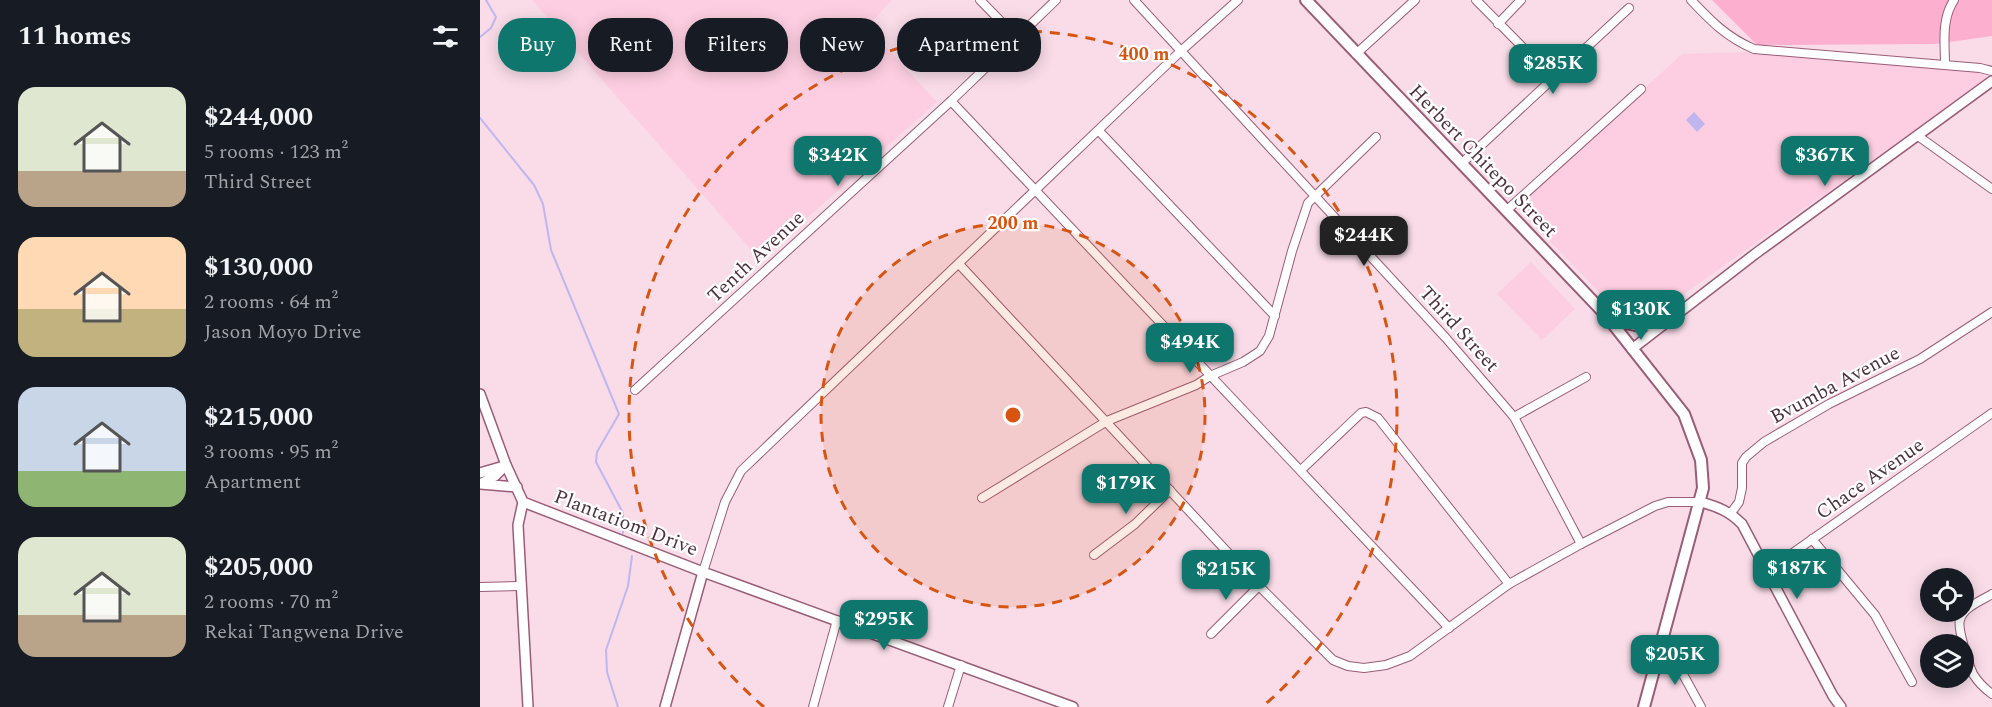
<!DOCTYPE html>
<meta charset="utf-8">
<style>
:root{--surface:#171b24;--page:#242831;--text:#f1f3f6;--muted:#9ea1a6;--accent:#0f766e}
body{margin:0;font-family:Spectral,serif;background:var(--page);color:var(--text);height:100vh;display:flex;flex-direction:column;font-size:22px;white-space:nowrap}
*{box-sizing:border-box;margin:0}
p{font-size:20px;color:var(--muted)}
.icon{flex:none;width:33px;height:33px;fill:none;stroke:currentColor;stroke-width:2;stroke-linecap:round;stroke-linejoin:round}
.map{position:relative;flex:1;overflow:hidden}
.side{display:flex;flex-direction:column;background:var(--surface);width:480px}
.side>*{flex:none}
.guide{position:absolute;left:18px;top:18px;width:570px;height:54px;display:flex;gap:12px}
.fabs{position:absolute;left:1440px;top:568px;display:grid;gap:12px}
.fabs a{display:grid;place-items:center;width:54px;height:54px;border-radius:50%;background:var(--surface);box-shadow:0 3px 15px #0003;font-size:30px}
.price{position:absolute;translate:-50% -51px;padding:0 14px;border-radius:12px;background:var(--accent);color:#fff;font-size:20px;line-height:39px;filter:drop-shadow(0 2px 3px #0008)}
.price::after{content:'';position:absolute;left:50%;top:36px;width:18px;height:14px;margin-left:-9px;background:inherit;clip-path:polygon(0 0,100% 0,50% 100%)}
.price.current{background:#222;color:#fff}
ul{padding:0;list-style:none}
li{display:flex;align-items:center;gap:18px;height:150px;padding:0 18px}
li span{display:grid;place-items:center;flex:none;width:168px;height:120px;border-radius:18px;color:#555}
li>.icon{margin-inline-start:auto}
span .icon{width:72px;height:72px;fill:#fffc;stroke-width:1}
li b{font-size:26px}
h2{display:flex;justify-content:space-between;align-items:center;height:72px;padding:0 18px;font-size:26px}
.tag{padding:0 21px;border-radius:24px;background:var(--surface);box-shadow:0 3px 15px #0003;font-size:21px;line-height:54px}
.tag.current{background:var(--accent);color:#fff}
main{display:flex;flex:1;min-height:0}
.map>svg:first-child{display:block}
</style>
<main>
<section class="side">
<h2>11 homes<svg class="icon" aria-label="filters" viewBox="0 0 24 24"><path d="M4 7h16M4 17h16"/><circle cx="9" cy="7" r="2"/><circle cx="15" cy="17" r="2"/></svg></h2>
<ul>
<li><span style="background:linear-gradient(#dfe7d0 70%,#b9a48a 0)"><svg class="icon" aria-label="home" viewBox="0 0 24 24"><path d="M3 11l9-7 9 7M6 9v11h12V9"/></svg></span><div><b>$244,000</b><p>5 rooms · 123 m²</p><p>Third Street</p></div></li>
<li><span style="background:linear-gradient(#ffd9b3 60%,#c2b280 0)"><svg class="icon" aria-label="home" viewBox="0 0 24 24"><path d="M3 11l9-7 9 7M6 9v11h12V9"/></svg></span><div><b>$130,000</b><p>2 rooms · 64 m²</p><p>Jason Moyo Drive</p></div></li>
<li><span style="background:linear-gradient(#c9d6e8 70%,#8fb573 0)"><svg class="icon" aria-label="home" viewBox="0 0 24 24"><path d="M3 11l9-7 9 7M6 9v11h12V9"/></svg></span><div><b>$215,000</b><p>3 rooms · 95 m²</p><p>Apartment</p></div></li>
<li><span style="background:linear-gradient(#dfe7d0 65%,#b9a48a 0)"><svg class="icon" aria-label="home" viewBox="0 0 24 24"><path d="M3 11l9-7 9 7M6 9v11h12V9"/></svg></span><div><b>$205,000</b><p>2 rooms · 70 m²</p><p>Rekai Tangwena Drive</p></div></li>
</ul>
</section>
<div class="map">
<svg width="1512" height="707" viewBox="0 0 1512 707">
<rect width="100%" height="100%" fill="#f9dce8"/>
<!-- built -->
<g fill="#fdcee1">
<path d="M52,0H412L387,27L457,102L280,260Z"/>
<path d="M1269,52L1504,71L1509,78L1167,320L1143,317L1036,206L1202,54Z"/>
<path d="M1051,262L1095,309L1062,340L1017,294Z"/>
</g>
<!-- green -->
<path fill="#fdafd0" d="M1232,0H1512V36L1455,44L1277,45Z"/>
<!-- water -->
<path fill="#bfb6f0" d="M1214,112L1225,124L1217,132L1206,120Z"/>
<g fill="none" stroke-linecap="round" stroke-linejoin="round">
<!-- stream -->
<g stroke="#bfb6f0" stroke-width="2">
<path d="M0,37L11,28L16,17L6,0"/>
<path d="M0,118L54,185L63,204L71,250L139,414L117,452L116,462L143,513V533"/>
<path d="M138,707L127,672L126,650L148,586L152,556"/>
</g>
<defs>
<g id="minor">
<path d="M500,0L536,37"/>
<path d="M654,0L965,337L1034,417L1101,544"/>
<path d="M996,0L1073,78"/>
<path d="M1211,0C1231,21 1246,37 1274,49L1500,68L1512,71"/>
<path d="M1018,24L1041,0"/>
<path d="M876,54L935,0"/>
<path d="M1465,65C1465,43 1461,20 1474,0"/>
<path d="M471,101L969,628"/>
<path d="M619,131L795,316"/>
<path d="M1438,136L1512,189"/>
<path d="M981,164L1149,8"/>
<path d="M1026,211L1161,89"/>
<path d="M479,264L779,586L853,660L868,666L884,668L906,665L930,656L1029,584L1101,544L1175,506L1188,502H1221"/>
<path d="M155,390L471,101L576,0"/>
<path d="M1034,417L1106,377"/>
<path d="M821,470L881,413L886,412L898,418L1029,584"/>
<path d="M502,498L627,421L716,385L730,376L763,362L780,351L789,336L812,251L828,203L896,137"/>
<path d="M1251,513L1259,502L1262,488V463L1266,457L1284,442L1349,404L1440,359L1512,312"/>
<path d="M1332,539L1395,615L1432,682"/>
<path d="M614,555L655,524L690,490"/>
<path d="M1287,571L1512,413"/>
<path d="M223,572L245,502L261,471L702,50L758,0"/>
<path d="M0,587L41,586"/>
<path d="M1512,594C1501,601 1483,607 1480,620C1477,628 1489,665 1493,674C1498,682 1505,689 1512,694"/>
<path d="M731,634L779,586"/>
<path d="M1177,656L1199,667L1221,707"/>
<path d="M333,707L357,620"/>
<path d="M468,707L481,665"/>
</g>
<g id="tertiary">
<path d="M1152,349L1275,254L1512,81"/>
<path d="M0,394L26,465L43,502L223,572L593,707"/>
<path d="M0,473L24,466"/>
<path d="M2,483L15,476L26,465"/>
<path d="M0,484L37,487"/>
<path d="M43,502L38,525L48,707"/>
<path d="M1221,502C1238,507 1249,511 1262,524L1353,696L1361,707"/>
<path d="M185,707L223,572"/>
</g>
<g id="secondary">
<path d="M826,0L1125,314L1204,414L1221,460L1223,488L1164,707"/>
<path d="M1128,316C1152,327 1172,331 1195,316"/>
</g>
</defs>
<!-- minor casing -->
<use href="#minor" stroke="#9a5c77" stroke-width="10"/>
<!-- tertiary casing -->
<use href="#tertiary" stroke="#9a5c77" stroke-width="12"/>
<!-- secondary casing -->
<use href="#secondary" stroke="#9a5c77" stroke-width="14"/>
<!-- minor -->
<use href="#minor" stroke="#fff" stroke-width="8"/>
<!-- tertiary -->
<use href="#tertiary" stroke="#fff" stroke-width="9"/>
<!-- secondary -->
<use href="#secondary" stroke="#fff" stroke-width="10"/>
</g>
<!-- distance rings -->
<circle cx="533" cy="415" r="192" fill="#d85511" fill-opacity=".12"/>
<g fill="none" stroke="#d85511" stroke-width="3" stroke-dasharray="10 8">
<circle cx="533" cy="415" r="192"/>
<path d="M284 707A384 384 0 1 1 782 707"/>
</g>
<g text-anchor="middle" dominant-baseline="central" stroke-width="4.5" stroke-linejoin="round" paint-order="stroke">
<!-- street labels -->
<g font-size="20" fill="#4d323d" stroke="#fff">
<text transform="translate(1003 161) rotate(46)">Herbert Chitepo Street</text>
<text transform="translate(276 257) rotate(-43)">Tenth Avenue</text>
<text transform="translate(979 329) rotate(48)">Third Street</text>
<text transform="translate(1355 385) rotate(-28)">Bvumba Avenue</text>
<text transform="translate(1390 479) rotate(-35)">Chace Avenue</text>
<text transform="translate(146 523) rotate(21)">Plantatiom Drive</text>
</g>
</g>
<circle cx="533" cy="415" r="9" fill="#d85511" stroke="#fff" stroke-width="3"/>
<g font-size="18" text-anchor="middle" font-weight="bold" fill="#d85511" stroke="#fff" stroke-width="4.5" stroke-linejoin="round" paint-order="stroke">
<text x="664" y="60">400 m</text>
<text x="533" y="229">200 m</text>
</g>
</svg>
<div class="fabs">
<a><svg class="icon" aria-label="locate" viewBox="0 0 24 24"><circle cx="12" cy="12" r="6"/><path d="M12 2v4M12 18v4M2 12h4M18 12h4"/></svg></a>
<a><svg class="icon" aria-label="layers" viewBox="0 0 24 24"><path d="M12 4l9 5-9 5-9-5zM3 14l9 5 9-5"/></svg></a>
</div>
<b class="price" style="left:1073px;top:95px">$285K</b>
<b class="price" style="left:358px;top:187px">$342K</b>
<b class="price" style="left:1345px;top:187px">$367K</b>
<b class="price current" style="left:884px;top:267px">$244K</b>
<b class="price" style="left:1161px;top:341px">$130K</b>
<b class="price" style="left:710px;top:374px">$494K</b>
<b class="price" style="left:646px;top:515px">$179K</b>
<b class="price" style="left:1317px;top:600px">$187K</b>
<b class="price" style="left:746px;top:601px">$215K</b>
<b class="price" style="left:404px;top:651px">$295K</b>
<b class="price" style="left:1195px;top:686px">$205K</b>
<div class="guide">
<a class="tag current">Buy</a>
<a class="tag">Rent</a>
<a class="tag">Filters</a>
<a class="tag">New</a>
<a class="tag">Apartment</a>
</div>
</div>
</main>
